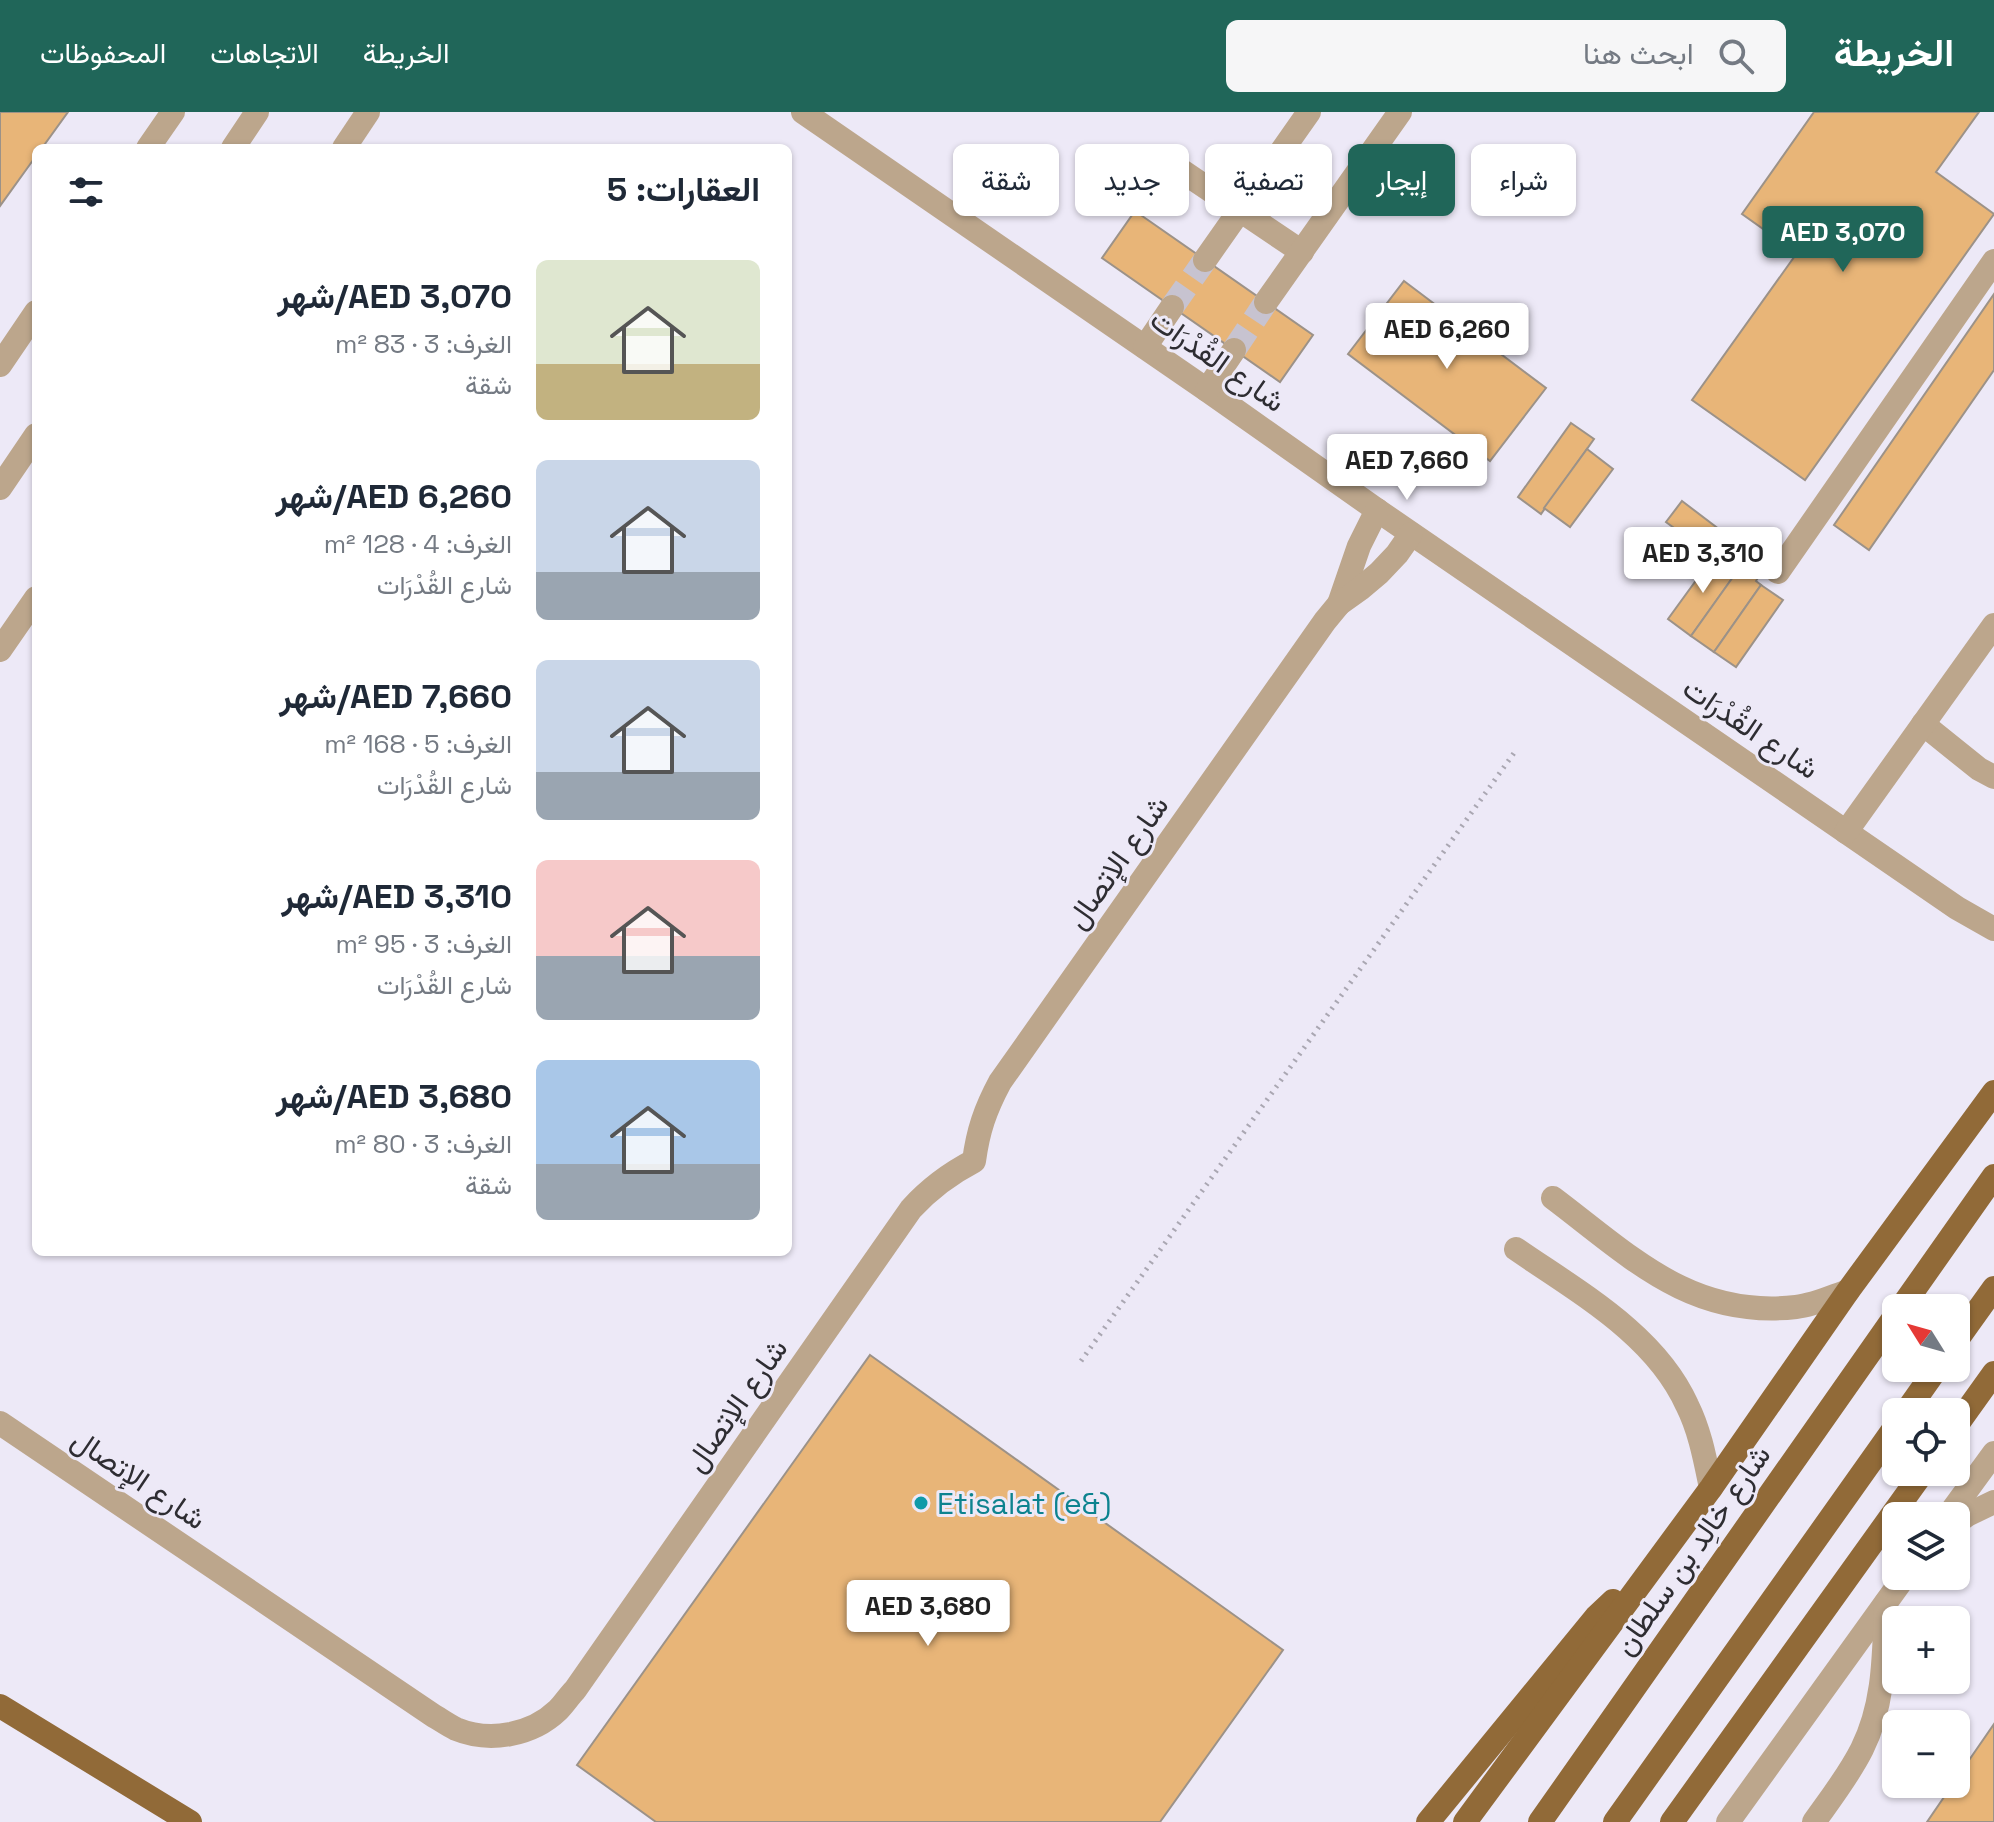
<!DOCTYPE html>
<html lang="ar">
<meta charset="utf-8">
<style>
:root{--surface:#fff;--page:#f6f6f7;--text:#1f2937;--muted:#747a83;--accent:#206659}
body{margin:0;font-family:"Space Grotesk",Vazirmatn,sans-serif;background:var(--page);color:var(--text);direction:rtl;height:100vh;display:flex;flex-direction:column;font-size:30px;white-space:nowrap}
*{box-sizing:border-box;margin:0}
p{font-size:26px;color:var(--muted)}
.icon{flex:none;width:44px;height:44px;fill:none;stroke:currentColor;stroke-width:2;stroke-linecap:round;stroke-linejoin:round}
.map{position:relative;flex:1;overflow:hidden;direction:ltr}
.sheet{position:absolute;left:32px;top:32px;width:760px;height:1112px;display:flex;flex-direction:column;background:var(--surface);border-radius:12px;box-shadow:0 2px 6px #0004;direction:rtl}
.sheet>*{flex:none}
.guide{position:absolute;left:816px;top:32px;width:760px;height:72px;direction:rtl;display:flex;gap:16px}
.needle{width:52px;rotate:307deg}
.controls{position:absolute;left:1882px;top:1182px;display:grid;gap:16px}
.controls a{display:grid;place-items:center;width:88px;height:88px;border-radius:12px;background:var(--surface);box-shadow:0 2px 6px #0004;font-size:40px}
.price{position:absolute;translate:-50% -68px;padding:0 18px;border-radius:8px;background:#fff;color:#222;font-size:26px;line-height:52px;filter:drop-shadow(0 2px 4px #0008)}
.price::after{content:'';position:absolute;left:50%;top:48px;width:24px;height:18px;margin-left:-12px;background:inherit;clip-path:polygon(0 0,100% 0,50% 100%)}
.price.active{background:var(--accent);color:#fff}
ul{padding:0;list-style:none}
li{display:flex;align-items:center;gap:24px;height:200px;padding:0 32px}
li span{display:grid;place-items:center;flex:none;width:224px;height:160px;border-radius:12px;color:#555}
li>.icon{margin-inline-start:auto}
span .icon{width:96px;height:96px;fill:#fffc;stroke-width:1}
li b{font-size:34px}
h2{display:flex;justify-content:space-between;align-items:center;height:96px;padding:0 32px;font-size:34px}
.pill{padding:0 28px;border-radius:12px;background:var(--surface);box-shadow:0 2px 6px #0004;font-size:28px;line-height:72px}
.pill.active{background:var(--accent);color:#fff}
header{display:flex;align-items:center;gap:48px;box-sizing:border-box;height:112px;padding:0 40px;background:var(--accent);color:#fff}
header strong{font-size:38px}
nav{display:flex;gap:44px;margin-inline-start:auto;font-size:28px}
.search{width:560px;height:72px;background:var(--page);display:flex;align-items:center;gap:20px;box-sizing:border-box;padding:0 28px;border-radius:12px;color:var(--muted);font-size:30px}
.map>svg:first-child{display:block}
</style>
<header>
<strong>الخريطة</strong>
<div class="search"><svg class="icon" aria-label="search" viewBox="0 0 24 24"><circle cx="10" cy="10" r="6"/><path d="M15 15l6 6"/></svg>ابحث هنا</div>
<nav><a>الخريطة</a><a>الاتجاهات</a><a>المحفوظات</a></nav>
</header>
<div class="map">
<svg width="1994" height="1710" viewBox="0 0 1994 1710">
<rect width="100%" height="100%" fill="#ede9f7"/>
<!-- building -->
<g fill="#e8b578" stroke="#9c9288" stroke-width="2">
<path d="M0,0H68L42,36H36V44L0,94Z"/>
<path d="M1814,0H1979L1936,60L1994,102L1805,368L1692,288L1797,141L1742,102Z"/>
<path d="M1135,99L1313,223L1280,270L1102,146Z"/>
<path d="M1404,169L1546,276L1490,349L1348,242Z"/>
<path d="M1994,182V258L1869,438L1834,413Z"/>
<path d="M1571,311L1594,327L1541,402L1518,385Z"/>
<path d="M1587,337L1613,357L1570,415L1544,396Z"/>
<path d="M1682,389L1724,421L1708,441L1666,410Z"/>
<path d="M1716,441L1738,458L1691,524L1668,507Z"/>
<path d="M1751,451L1762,459L1756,469L1761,473L1714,540L1691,524L1738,458L1743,461Z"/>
<path d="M1761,473L1783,488L1736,555L1714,540Z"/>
<path d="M870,1243L1283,1538L1160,1710H656L577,1653Z"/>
<path d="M1994,1612V1710H1927L1953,1672H1956V1667Z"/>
</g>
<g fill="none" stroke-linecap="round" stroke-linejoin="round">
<!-- minor-tunnel -->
<g stroke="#c7c3d0" stroke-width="24" stroke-dasharray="24 12" stroke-linecap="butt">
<path d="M1172,195L1205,148"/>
<path d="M1234,238L1266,190"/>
</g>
<!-- path -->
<path stroke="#aaa7b2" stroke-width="5" stroke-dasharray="2 6" stroke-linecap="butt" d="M1081,1249L1514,641"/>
<!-- minor -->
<g stroke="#bca68c" stroke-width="24">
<path d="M803,0L1207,278L1377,398L1957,796L1994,817"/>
<path d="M148,36L173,0"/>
<path d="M233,36L257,0"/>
<path d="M344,36L368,0"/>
<path d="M1173,53L1302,140"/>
<path d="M1205,148L1309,0"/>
<path d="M1266,190L1400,0"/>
<path d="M1145,235L1172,195"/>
<path d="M0,253L36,200"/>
<path d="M1207,278L1234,238"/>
<path d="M0,376L36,323"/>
<path d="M1778,460L1994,149"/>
<path d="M1339,492L1359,434L1377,398"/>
<path d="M0,538L36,486"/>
<path d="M1923,612L1979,657L1994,665"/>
<path d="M1846,720L1994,513"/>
<path d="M1553,1086C1630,1144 1691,1207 1796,1195C1814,1193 1831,1185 1848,1179"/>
<path d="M1516,1137C1578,1180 1655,1222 1687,1293C1700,1319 1705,1347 1711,1376"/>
<path d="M0,1311L434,1604C441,1608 448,1613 456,1617C490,1631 532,1623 558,1598C564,1592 569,1584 575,1578L911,1097C930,1076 949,1062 974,1049C978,1019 985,998 1000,970L1325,509L1339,492L1360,477L1379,461L1397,442L1411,422"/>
<path d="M1948,1404L1994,1341"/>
<path d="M1956,1411L1967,1403L1994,1390"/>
<path d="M1728,1710L1905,1464"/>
<path d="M1814,1710C1831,1686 1849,1663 1862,1637C1885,1591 1884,1541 1886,1491"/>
</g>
<!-- major -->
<g stroke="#916a38" stroke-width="24">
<path d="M1901,1196L1994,1064"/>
<path d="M1956,1229L1994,1176"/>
<path d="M1906,1300L1937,1256"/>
<path d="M1956,1314L1994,1261"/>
<path d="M0,1594L190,1710"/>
<path d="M1428,1710L1596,1505L1613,1489"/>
<path d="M1465,1710L1711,1376L1848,1179L1994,980"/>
<path d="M1540,1710L1896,1203"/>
<path d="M1615,1710L1896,1314"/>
<path d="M1672,1710L1923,1360"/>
</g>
</g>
<!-- markers -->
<circle fill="#0f9aa8" stroke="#ede9f7" stroke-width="3" cx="921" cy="1391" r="8"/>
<g text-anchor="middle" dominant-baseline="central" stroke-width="6" stroke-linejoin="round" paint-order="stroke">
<!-- street labels -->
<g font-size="30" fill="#2e2d32" stroke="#ede9f7">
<text transform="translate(1218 248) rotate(35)">شارع القُدْرَات</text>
<text transform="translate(1751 616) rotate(34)">شارع القُدْرَات</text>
<text transform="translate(1117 750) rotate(-55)">شارع الإتصال</text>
<text transform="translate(736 1293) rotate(-55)">شارع الإتصال</text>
<text transform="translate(139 1367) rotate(34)">شارع الإتصال</text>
<text transform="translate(1692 1438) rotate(-55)">شارع خالِد بن سلطان</text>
</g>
<!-- culture labels -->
<g font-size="30" fill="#0d838f" stroke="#ede9f7" text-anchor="start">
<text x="937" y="1391">Etisalat (e&amp;)</text>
</g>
</g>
</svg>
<div class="controls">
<a><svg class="needle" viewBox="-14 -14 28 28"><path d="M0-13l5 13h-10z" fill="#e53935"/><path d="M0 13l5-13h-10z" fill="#747a83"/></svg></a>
<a><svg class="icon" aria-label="locate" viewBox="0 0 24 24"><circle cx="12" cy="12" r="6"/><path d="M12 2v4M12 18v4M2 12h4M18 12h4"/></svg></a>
<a><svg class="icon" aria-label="layers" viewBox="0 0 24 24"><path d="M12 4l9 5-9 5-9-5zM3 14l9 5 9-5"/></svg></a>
<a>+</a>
<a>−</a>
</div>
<b class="price active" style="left:1843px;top:162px">AED 3,070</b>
<b class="price" style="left:1447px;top:259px">AED 6,260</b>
<b class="price" style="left:1407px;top:390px">AED 7,660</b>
<b class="price" style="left:1703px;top:483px">AED 3,310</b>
<b class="price" style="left:928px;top:1536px">AED 3,680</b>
<div class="guide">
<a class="pill">شراء</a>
<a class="pill active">إيجار</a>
<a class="pill">تصفية</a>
<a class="pill">جديد</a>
<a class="pill">شقة</a>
</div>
<section class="sheet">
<h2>العقارات: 5<svg class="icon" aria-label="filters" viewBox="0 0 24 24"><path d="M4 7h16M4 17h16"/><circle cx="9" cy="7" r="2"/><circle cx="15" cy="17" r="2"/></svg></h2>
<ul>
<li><span style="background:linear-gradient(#dfe7d0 65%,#c2b280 0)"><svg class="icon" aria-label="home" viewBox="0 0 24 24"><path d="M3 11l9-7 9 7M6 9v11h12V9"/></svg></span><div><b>AED 3,070/شهر</b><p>الغرف: 3 · 83 m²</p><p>شقة</p></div></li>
<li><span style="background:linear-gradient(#c9d6e8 70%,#9aa5b1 0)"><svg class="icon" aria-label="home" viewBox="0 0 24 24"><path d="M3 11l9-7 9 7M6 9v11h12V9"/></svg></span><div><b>AED 6,260/شهر</b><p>الغرف: 4 · 128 m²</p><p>شارع القُدْرَات</p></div></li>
<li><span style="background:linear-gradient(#c9d6e8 70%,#9aa5b1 0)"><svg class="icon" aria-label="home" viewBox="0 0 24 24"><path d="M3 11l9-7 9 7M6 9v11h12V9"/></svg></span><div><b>AED 7,660/شهر</b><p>الغرف: 5 · 168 m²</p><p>شارع القُدْرَات</p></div></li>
<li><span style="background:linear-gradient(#f6c9c9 60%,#9aa5b1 0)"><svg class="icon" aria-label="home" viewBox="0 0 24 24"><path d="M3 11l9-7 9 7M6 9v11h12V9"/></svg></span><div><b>AED 3,310/شهر</b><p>الغرف: 3 · 95 m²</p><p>شارع القُدْرَات</p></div></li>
<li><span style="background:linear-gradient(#a9c7e8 65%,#9aa5b1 0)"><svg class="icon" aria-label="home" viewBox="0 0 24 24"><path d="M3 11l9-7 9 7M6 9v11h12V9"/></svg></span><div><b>AED 3,680/شهر</b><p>الغرف: 3 · 80 m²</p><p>شقة</p></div></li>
</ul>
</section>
</div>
